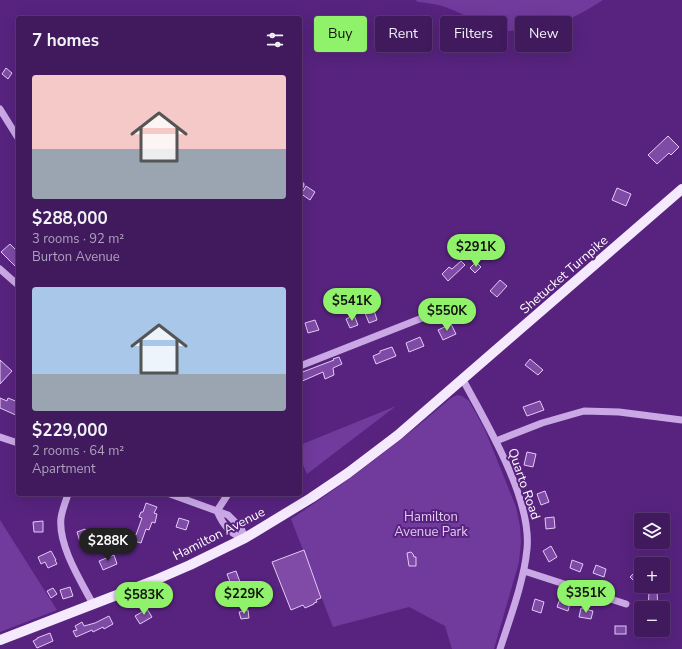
<!DOCTYPE html>
<meta charset="utf-8">
<style>
:root{--surface:#411a5e;--page:#482364;--text:#f1f3f6;--muted:#aea1bc;--line:#5a3873;--accent:#90f16b}
body{margin:0;font-family:"Nunito Sans",sans-serif;background:var(--page);color:var(--text);height:100vh;display:flex;flex-direction:column;font-size:15px;white-space:nowrap}
*{box-sizing:border-box;margin:0}
p{font-size:13px;color:var(--muted)}
.icon{flex:none;width:22px;height:22px;fill:none;stroke:currentColor;stroke-width:2;stroke-linecap:round;stroke-linejoin:round}
.map{position:relative;flex:1;overflow:hidden}
.sheet{position:absolute;left:16px;top:16px;width:286px;height:480px;display:flex;flex-direction:column;background:var(--surface);border-radius:4px;box-shadow:0 4px 16px #0002,0 0 0 1px var(--line)}
.sheet>*{flex:none}
.top-card{position:absolute;left:314px;top:16px;width:308px;height:36px;display:flex;gap:8px}
.controls{position:absolute;left:634px;top:513px;display:grid;gap:8px}
.controls a{display:grid;place-items:center;width:36px;height:36px;border-radius:4px;background:var(--surface);box-shadow:0 4px 16px #0002,0 0 0 1px var(--line);font-size:20px}
.price{position:absolute;translate:-50% -34px;padding:0 9px;border-radius:14px;background:var(--accent);color:#111;font-size:13px;line-height:26px;filter:drop-shadow(0 1px 2px #0008)}
.price::after{content:'';position:absolute;left:50%;top:24px;width:12px;height:9px;margin-left:-6px;background:inherit;clip-path:polygon(0 0,100% 0,50% 100%)}
.price.active{background:#222;color:#fff}
ul{padding:0;list-style:none}
li{display:grid;align-content:center;gap:8px;height:212px;padding:0 16px}
li span{display:grid;place-items:center;height:124px;border-radius:4px;color:#555}
li>.icon{margin-inline-start:auto}
span .icon{width:72px;height:72px;fill:#fffc;stroke-width:1}
li b{font-size:17px}
h2{display:flex;justify-content:space-between;align-items:center;height:48px;padding:0 16px;font-size:17px}
.tag{padding:0 14px;border-radius:4px;background:var(--surface);box-shadow:0 4px 16px #0002,0 0 0 1px var(--line);font-size:14px;line-height:36px}
.tag.active{background:var(--accent);color:#111}
.map>svg:first-child{display:block}
</style>
<div class="map">
<svg width="682" height="649" viewBox="0 0 682 649">
<rect width="100%" height="100%" fill="#57237e"/>
<!-- green -->
<g fill="#713a9d">
<path d="M415,0H603C583,13 563,24 540,28C530,30 519,30 509,31C486,30 466,14 445,7C436,4 427,3 418,2Z"/>
<path d="M457,395L462,396L469,401L485,430L516,507L520,526L521,542L519,562L494,649H452L445,626L409,607L333,627L291,519C347,482 400,442 451,398Z"/>
<path d="M396,406L307,474L300,458V445Z"/>
<path d="M0,520L57,610L0,632Z"/>
</g>
<!-- building -->
<g fill="#7f4ba7" stroke="#e2cbf5">
<path d="M6,68L12,73L8,79L2,74Z"/>
<path d="M668,136L679,147L671,155L669,153L657,164L648,155Z"/>
<path d="M306,186L315,192L310,200L300,193L304,190Z"/>
<path d="M617,188L631,194L626,206L612,200Z"/>
<path d="M10,244L18,252V269L1,252Z"/>
<path d="M461,261L465,265L448,281L442,274L449,267L452,269Z"/>
<path d="M476,262L481,267L475,273L470,268Z"/>
<path d="M500,280L507,286L497,297L490,291Z"/>
<path d="M369,306V308L373,307L377,320L369,323L363,308Z"/>
<path d="M354,315L358,325L350,328L346,319Z"/>
<path d="M315,320L319,330L308,333L305,323Z"/>
<path d="M451,324L456,334L443,340L438,330Z"/>
<path d="M420,337L424,346L409,352L406,343Z"/>
<path d="M392,347L396,356L376,364L373,356L380,353V351Z"/>
<path d="M339,357L342,364L333,368L334,375L325,379L323,372L300,382V373L334,360L333,359Z"/>
<path d="M530,359L543,370L538,375L525,365Z"/>
<path d="M0,360L12,371L0,384Z"/>
<path d="M0,398L7,401L8,398L18,402V416L0,408Z"/>
<path d="M540,401L544,410L527,416L523,407Z"/>
<path d="M527,452L536,454L533,467L524,465Z"/>
<path d="M545,491L549,502L541,505L537,494Z"/>
<path d="M146,503L157,507L154,513L157,514L155,523L152,522L149,530L146,529L141,543L131,540L133,534L136,535L142,518L139,517L141,512H143Z"/>
<path d="M554,517L555,528L546,529L545,518Z"/>
<path d="M179,518L189,521L186,530L176,527Z"/>
<path d="M43,521V532H34L33,522Z"/>
<path d="M85,529L88,540L80,542L77,532Z"/>
<path d="M551,546L557,557L549,562L543,551Z"/>
<path d="M304,550L321,598L316,600L317,602L314,603V604L305,608L303,605L291,610L272,562Z"/>
<path d="M51,551L56,560H55L57,564L48,568L45,562L41,564L38,557Z"/>
<path d="M411,552L413,554L414,557H416V566H409L407,553Z"/>
<path d="M114,555L117,564L103,570L99,561Z"/>
<path d="M572,560L583,564L580,572L570,568Z"/>
<path d="M596,565L606,569L604,577L593,573Z"/>
<path d="M236,571L240,582L233,585L234,587L224,591L222,585L230,582L227,574Z"/>
<path d="M636,571L641,576V580L637,584L630,577Z"/>
<path d="M70,587L73,596L63,599L60,590Z"/>
<path d="M53,588L57,594L51,598L47,591Z"/>
<path d="M657,591L658,608H648L649,592Z"/>
<path d="M535,599L544,602L541,613L532,610Z"/>
<path d="M560,599L570,603L568,611L557,607Z"/>
<path d="M581,608L593,611L591,619L579,617Z"/>
<path d="M147,609L152,617L140,624L135,616Z"/>
<path d="M248,610L249,618L241,619L239,612Z"/>
<path d="M109,616L113,624L104,629L103,627L93,632L92,630L76,637L73,631L77,630L75,626L82,622L84,626L95,623Z"/>
<rect x="615" y="626" width="11" height="8"/>
<path d="M50,633L53,641L37,648L33,641L37,639V638Z"/>
</g>
<g fill="none" stroke-linecap="round" stroke-linejoin="round">
<!-- minor -->
<g stroke="#caa8e6" stroke-width="7">
<path d="M0,109L18,138"/>
<path d="M300,187L301,185"/>
<path d="M0,269L18,285"/>
<path d="M300,366L445,309"/>
<path d="M463,380C487,424 532,499 527,549C524,581 510,618 500,649"/>
<path d="M0,437L18,443"/>
<path d="M496,441L542,423L584,411L619,412L682,420"/>
<path d="M68,494C66,501 62,510 61,518C58,545 80,580 93,604"/>
<path d="M170,494L228,515L241,528L245,538C231,536 222,523 217,511"/>
<path d="M217,511L228,494"/>
<path d="M524,571L626,604"/>
</g>
<!-- major -->
<path stroke="#f5e9fd" stroke-width="10" d="M0,640L153,581L190,565L245,538L311,498L348,473L398,435L682,189"/>
</g>
<g text-anchor="middle" dominant-baseline="central" stroke-width="4" stroke-linejoin="round" paint-order="stroke">
<!-- street labels -->
<g font-size="13" fill="#fff" stroke="#57237e">
<text transform="translate(564 275) rotate(-41)">Shetucket Turnpike</text>
<text transform="translate(524 484) rotate(71)">Quarto Road</text>
<text transform="translate(219 534) rotate(-27)">Hamilton Avenue</text>
</g>
<!-- park labels -->
<g font-size="13" fill="#e2cbf5" stroke="#57237e">
<text x="431" y="517">Hamilton<tspan x="431" dy="15">Avenue Park</tspan></text>
</g>
</g>
</svg>
<div class="controls">
<a><svg class="icon" aria-label="layers" viewBox="0 0 24 24"><path d="M12 4l9 5-9 5-9-5zM3 14l9 5 9-5"/></svg></a>
<a>+</a>
<a>−</a>
</div>
<b class="price" style="left:476px;top:268px">$291K</b>
<b class="price" style="left:352px;top:322px">$541K</b>
<b class="price" style="left:447px;top:332px">$550K</b>
<b class="price active" style="left:108px;top:562px">$288K</b>
<b class="price" style="left:586px;top:614px">$351K</b>
<b class="price" style="left:244px;top:615px">$229K</b>
<b class="price" style="left:144px;top:616px">$583K</b>
<div class="top-card">
<a class="tag active">Buy</a>
<a class="tag">Rent</a>
<a class="tag">Filters</a>
<a class="tag">New</a>
</div>
<section class="sheet">
<h2>7 homes<svg class="icon" aria-label="filters" viewBox="0 0 24 24"><path d="M4 7h16M4 17h16"/><circle cx="9" cy="7" r="2"/><circle cx="15" cy="17" r="2"/></svg></h2>
<ul>
<li><span style="background:linear-gradient(#f6c9c9 60%,#9aa5b1 0)"><svg class="icon" aria-label="home" viewBox="0 0 24 24"><path d="M3 11l9-7 9 7M6 9v11h12V9"/></svg></span><div><b>$288,000</b><p>3 rooms · 92 m²</p><p>Burton Avenue</p></div></li>
<li><span style="background:linear-gradient(#a9c7e8 70%,#9aa5b1 0)"><svg class="icon" aria-label="home" viewBox="0 0 24 24"><path d="M3 11l9-7 9 7M6 9v11h12V9"/></svg></span><div><b>$229,000</b><p>2 rooms · 64 m²</p><p>Apartment</p></div></li>
</ul>
</section>
</div>
